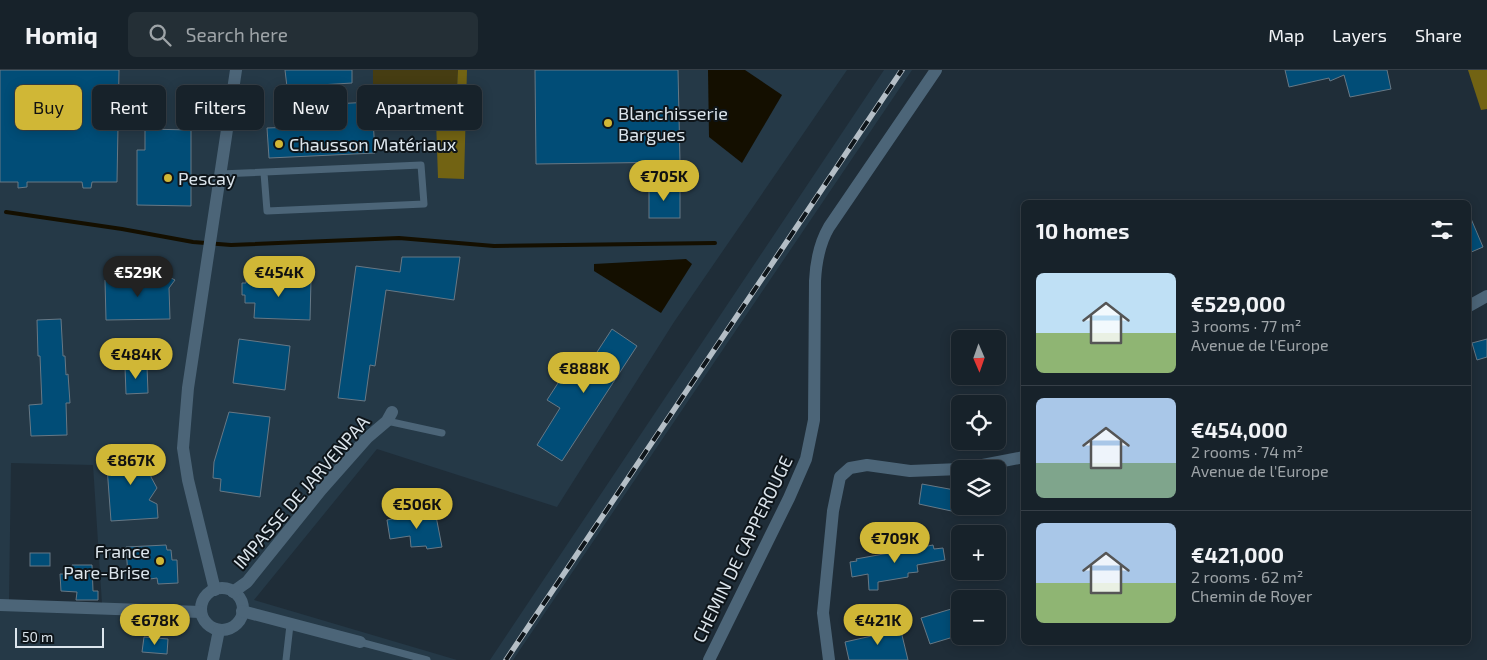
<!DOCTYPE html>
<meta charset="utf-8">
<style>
:root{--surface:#17222a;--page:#242f36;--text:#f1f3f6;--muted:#9ea4a8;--line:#363f47;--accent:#d0b736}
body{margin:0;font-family:"Exo 2",sans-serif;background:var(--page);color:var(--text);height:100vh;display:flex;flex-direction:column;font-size:19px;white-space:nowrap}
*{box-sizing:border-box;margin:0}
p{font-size:16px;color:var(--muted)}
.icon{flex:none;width:28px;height:28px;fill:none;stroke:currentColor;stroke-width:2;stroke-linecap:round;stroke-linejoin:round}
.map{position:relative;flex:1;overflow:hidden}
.drawer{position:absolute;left:1021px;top:130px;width:450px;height:445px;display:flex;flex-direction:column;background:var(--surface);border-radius:8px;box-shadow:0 2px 12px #0003,0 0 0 1px var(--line)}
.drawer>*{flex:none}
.hud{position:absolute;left:15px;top:15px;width:475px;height:45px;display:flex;gap:10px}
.needle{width:32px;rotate:178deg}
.fabs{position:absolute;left:951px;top:260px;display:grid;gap:10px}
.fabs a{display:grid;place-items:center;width:55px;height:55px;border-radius:8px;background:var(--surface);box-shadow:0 2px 12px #0003,0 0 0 1px var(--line);font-size:25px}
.scale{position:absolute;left:15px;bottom:12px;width:89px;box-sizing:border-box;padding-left:5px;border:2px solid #dce5ec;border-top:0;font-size:14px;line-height:18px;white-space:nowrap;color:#dce5ec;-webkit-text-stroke:4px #0e151a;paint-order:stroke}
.price{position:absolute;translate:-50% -42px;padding:0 11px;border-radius:18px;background:var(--accent);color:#111;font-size:16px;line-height:32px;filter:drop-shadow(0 1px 2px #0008)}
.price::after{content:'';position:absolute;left:50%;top:30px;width:15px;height:11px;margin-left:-8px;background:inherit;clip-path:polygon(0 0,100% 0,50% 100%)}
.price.on{background:#222;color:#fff}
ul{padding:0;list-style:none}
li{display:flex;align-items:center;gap:15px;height:125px;padding:0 15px}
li+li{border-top:1px solid var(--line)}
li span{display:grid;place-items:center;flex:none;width:140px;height:100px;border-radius:8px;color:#555}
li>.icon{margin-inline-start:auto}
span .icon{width:60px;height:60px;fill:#fffc;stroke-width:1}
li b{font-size:21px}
h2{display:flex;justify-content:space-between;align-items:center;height:60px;padding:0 15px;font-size:21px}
.pill{padding:0 18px;border-radius:8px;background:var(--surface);box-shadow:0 2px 12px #0003,0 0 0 1px var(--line);font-size:18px;line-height:45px}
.pill.on{background:var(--accent);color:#111}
header{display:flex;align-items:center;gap:30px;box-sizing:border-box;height:70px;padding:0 25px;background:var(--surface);border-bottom:1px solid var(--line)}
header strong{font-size:24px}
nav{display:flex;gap:28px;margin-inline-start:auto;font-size:18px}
.search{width:350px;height:45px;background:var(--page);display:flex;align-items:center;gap:12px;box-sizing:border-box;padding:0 18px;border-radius:8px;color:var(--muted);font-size:19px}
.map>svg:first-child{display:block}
</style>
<header>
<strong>Homiq</strong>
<div class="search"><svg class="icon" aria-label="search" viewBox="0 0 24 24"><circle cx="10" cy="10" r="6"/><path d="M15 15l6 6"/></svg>Search here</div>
<nav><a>Map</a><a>Layers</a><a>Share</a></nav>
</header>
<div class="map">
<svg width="1487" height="590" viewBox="0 0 1487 590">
<rect width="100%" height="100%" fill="#1f2d38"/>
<!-- built -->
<g fill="#253947" fill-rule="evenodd">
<path d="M0,0H847L674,252L557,437L377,379L254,530L457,590H0ZM11,393L93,395L102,534L9,531Z"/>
<path d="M884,0H912L513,590H490Z"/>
</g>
<!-- green -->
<path fill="#463d12" d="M373,0H458L457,20L373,22Z"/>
<!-- forest -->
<g fill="#726313">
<path d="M458,0H467L464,109L438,108L435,21L457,20Z"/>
<path d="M1468,0H1487V39L1481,40Z"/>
</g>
<!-- water -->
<g fill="#140f00">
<path d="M708,0H745L782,25L742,93L709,67Z"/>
<path d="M686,189L692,194L661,243L594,201V194Z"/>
</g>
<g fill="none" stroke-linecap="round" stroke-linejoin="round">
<!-- stream -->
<path stroke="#140f00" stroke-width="4" d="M6,142L122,159L193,172L231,175L399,168L494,176L715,173"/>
</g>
<!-- building -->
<g fill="#014d77" stroke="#677885">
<path d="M0,0H119L117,112H92L91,118H83L82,112H27V117L18,118V112H0Z"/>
<path d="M285,0H352V13L287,17Z"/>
<path d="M535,0H678L680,92L536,94Z"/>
<path d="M1285,0H1387L1391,19L1350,27L1344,5L1330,11L1329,8L1289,17Z"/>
<path d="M372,32L375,83L269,88L267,58L294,57L293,36Z"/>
<path d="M145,59L191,60V136L137,135V80H145Z"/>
<rect x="649" y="116" width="31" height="32"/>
<path d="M1469,144L1483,177L1469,183Z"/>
<path d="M402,187H460L454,230L386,220L375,296L370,295L365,331L338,328L356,196L400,202Z"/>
<path d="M147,202L163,204L175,210L169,218L170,249L106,250L105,210H114V207H147Z"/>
<path d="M246,206L266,207V209L311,210L310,250L254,248L255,233H245V225H242V213H246Z"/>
<path d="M61,249L63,286H65L66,305L68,304L70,333H66L67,365L31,366L29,335L42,334L40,286H38L37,250Z"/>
<path d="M612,259L637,276L562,391L537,375L560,338L547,330L571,293L584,302Z"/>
<path d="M239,269L290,276L285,320L233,313Z"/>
<path d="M1487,269V287L1477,290L1472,273Z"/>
<path d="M147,296L148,323L126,324L125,297Z"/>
<path d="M229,342L270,347L260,427L220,421L221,409L213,408L214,392Z"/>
<path d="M149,381L151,407L157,418L149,430L157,434L158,448L111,451L106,383Z"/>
<path d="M922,414L960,421L956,442L919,434Z"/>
<path d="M435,441L442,477L427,479L426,476L411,477L410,466L390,469L387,450Z"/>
<path d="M166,475L167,480H171L172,490H177L178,513L158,514L157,508L150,509L149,506H128L126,477Z"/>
<path d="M933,475L934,479L943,478L945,490L917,495L918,502L908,503V507L878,512V520H869L868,504L852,507L850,492L857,491L856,489Z"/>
<rect x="30" y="483" width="20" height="13"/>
<path d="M72,495H92L93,521H98V530H76L77,522L61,521L60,504H72Z"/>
<path d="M958,537L960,543V565L930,574L921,548Z"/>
<path d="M875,538L889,565L901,561L908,590H849L845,572L876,565Z"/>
<path d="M144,567L168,569L167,584L142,582Z"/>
</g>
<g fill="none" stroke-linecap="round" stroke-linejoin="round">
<!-- lane -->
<g stroke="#4c6578" stroke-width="7">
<path d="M220,104L421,95L424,134L267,141L264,103"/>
<path d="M387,351L442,363"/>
<path d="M360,572L427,590"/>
<path d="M286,590L290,555"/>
</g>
<!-- street -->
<g stroke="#4c6578" stroke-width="12">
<path d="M1469,236L1487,226"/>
<path d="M962,399L1024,387"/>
<circle cx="222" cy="539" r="21"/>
<path d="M215,520L188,410L183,378L188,318L236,0"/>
<path d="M233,522L247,512L321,420L367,368L387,351L392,342"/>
<path d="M0,535L201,542"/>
<path d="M242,541L360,572"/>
<path d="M213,590L219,560"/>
<path d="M709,590L789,428L806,389L814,350L815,211C816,191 819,174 829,157L936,0"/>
<path d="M829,590L823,543L833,441L840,407L850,398L867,395L910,401L960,399"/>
</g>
<defs>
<path id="rail" d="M506,590L902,0"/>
</defs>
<!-- rail casing -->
<use href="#rail" stroke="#b4bec6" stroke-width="5.5"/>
<!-- rail -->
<use href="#rail" stroke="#0e151a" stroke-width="4" stroke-dasharray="11" stroke-linecap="butt"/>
</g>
<!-- markers -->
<g fill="#d0b736" stroke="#0e151a" stroke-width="2">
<circle cx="608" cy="53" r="5"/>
<circle cx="279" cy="74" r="5"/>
<circle cx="168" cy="108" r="5"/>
<circle cx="160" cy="491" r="5"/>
</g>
<g text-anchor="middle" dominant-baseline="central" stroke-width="4" stroke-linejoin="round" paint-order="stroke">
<!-- poi labels -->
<g font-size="18" fill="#dce5ec" stroke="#0e151a" text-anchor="start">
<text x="618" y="43">Blanchisserie<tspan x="618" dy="21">Bargues</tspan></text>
<text x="289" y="74">Chausson Matériaux</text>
<text x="178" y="108">Pescay</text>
<text x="150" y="481" text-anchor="end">France<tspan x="150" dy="21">Pare-Brise</tspan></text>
</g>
<!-- street labels -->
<g font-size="18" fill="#dce5ec" stroke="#0e151a">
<text transform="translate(301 422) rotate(-49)">IMPASSE DE JARVENPAA</text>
<text transform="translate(742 479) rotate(-64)">CHEMIN DE CAPPEROUGE</text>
</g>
</g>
</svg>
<div class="fabs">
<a><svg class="needle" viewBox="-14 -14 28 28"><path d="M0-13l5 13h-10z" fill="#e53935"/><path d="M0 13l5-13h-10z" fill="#9ea4a8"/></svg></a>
<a><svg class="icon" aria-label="locate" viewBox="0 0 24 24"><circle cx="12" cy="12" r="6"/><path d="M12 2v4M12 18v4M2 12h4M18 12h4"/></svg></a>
<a><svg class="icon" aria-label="layers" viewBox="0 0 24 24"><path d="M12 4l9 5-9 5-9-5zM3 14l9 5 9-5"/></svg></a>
<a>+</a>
<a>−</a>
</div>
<div class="scale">50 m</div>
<b class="price" style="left:664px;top:132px">€705K</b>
<b class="price on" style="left:138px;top:228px">€529K</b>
<b class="price" style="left:279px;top:228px">€454K</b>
<b class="price" style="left:136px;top:310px">€484K</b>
<b class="price" style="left:584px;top:324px">€888K</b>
<b class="price" style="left:131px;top:416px">€867K</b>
<b class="price" style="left:417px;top:460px">€506K</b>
<b class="price" style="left:895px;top:494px">€709K</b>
<b class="price" style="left:155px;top:576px">€678K</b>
<b class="price" style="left:878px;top:576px">€421K</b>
<div class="hud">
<a class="pill on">Buy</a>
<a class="pill">Rent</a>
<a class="pill">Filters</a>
<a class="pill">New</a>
<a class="pill">Apartment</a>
</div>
<section class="drawer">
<h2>10 homes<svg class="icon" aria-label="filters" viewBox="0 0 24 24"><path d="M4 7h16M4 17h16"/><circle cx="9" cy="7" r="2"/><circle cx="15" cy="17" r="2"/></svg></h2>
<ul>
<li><span style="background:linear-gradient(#bfe0f5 60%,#8fb573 0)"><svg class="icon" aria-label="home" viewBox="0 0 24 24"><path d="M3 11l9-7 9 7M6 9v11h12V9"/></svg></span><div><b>€529,000</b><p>3 rooms · 77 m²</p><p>Avenue de l'Europe</p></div></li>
<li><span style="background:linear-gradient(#a9c7e8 65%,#7fa58c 0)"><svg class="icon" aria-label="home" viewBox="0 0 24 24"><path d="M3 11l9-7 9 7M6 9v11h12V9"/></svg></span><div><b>€454,000</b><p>2 rooms · 74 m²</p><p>Avenue de l'Europe</p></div></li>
<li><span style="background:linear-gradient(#a9c7e8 60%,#8fb573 0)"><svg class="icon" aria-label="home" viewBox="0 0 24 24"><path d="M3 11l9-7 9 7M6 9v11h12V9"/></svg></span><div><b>€421,000</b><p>2 rooms · 62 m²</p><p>Chemin de Royer</p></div></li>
</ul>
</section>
</div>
